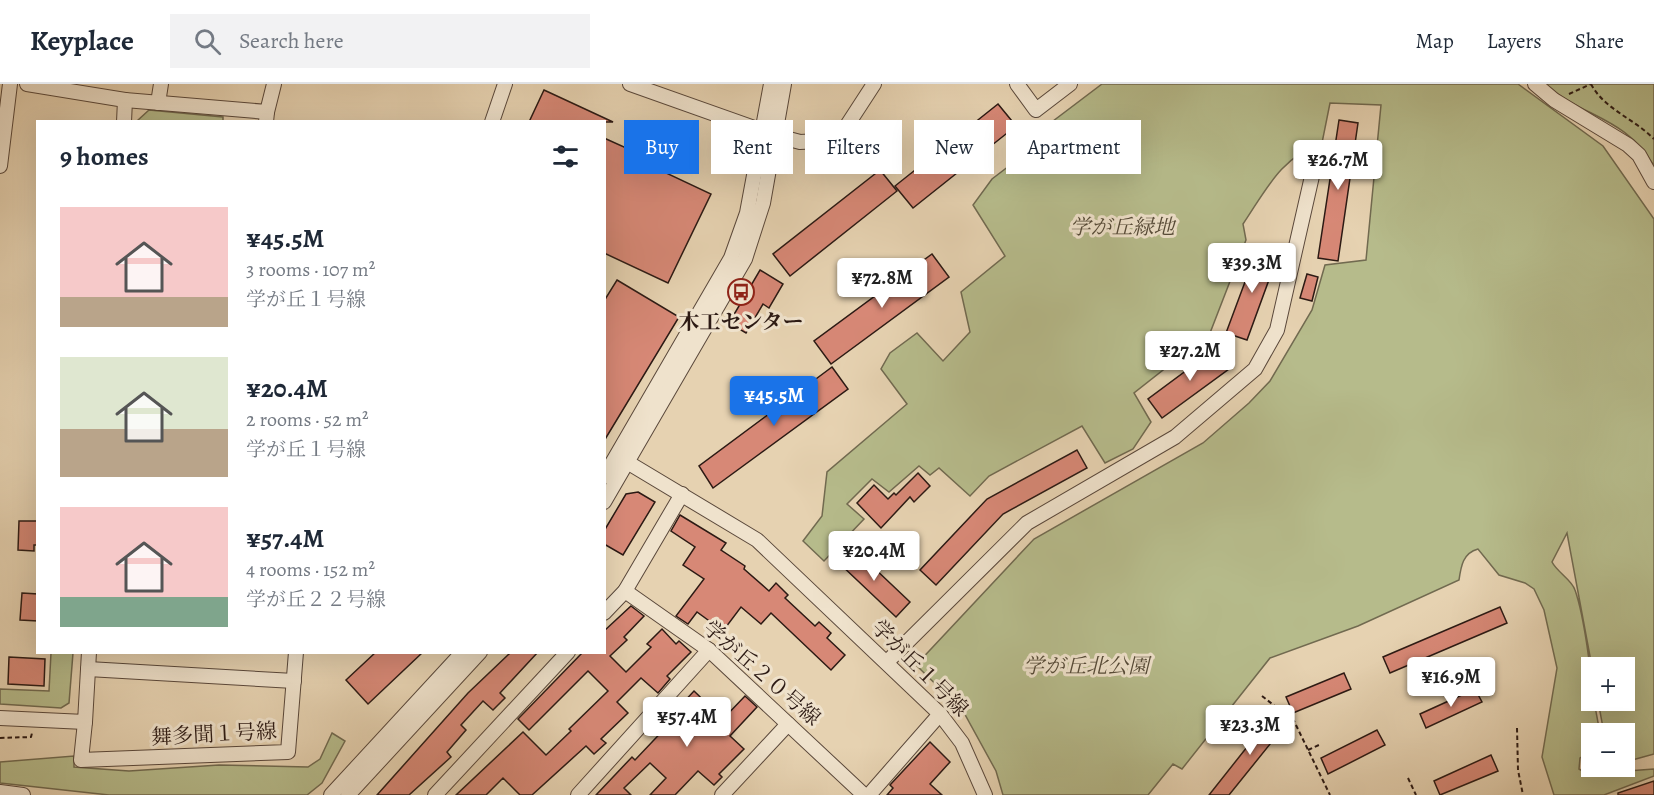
<!DOCTYPE html>
<meta charset="utf-8">
<style>
:root{--surface:#fff;--page:#f2f2f3;--text:#1f2937;--muted:#747a83;--line:#e0e1e3;--accent:#1a73e8}
body{margin:0;font-family:Alegreya,"Noto Serif JP",serif;background:var(--page);color:var(--text);height:100vh;display:flex;flex-direction:column;font-size:22px;white-space:nowrap}
*{box-sizing:border-box;margin:0}
p{font-size:20px;color:var(--muted)}
.icon{flex:none;width:33px;height:33px;fill:none;stroke:currentColor;stroke-width:2;stroke-linecap:round;stroke-linejoin:round}
.map{position:relative;flex:1;overflow:hidden}
.details{position:absolute;left:36px;top:36px;width:570px;height:534px;display:flex;flex-direction:column;background:var(--surface);border-radius:0px;box-shadow:0 6px 24px #0002}
.details>*{flex:none}
.banner{position:absolute;left:624px;top:36px;width:570px;height:54px;display:flex;gap:12px}
.tools{position:absolute;left:1581px;top:573px;display:grid;gap:12px}
.tools a{display:grid;place-items:center;width:54px;height:54px;border-radius:0px;background:var(--surface);box-shadow:0 6px 24px #0002;font-size:30px}
.price{position:absolute;translate:-50% -51px;padding:0 14px;border-radius:6px;background:#fff;color:#222;font-size:20px;line-height:39px;filter:drop-shadow(0 2px 3px #0008)}
.price::after{content:'';position:absolute;left:50%;top:36px;width:18px;height:14px;margin-left:-9px;background:inherit;clip-path:polygon(0 0,100% 0,50% 100%)}
.price.selected{background:var(--accent);color:#fff}
ul{padding:0;list-style:none}
li{display:flex;align-items:center;gap:18px;height:150px;padding:0 24px}
li span{display:grid;place-items:center;flex:none;width:168px;height:120px;border-radius:0px;color:#555}
li>.icon{margin-inline-start:auto}
span .icon{width:72px;height:72px;fill:#fffc;stroke-width:1}
li b{font-size:26px}
h2{display:flex;justify-content:space-between;align-items:center;height:72px;padding:0 24px;font-size:26px}
.pill{padding:0 21px;border-radius:0px;background:var(--surface);box-shadow:0 6px 24px #0002;font-size:21px;line-height:54px}
.pill.selected{background:var(--accent);color:#fff}
header{display:flex;align-items:center;gap:36px;box-sizing:border-box;height:84px;padding:0 30px;background:var(--surface);border-bottom:2px solid var(--line)}
header strong{font-size:28px}
nav{display:flex;gap:33px;margin-inline-start:auto;font-size:21px}
.search{width:420px;height:54px;background:var(--page);display:flex;align-items:center;gap:15px;box-sizing:border-box;padding:0 21px;border-radius:0px;color:var(--muted);font-size:22px}
.map>svg:first-child{display:block}
</style>
<header>
<strong>Keyplace</strong>
<div class="search"><svg class="icon" aria-label="search" viewBox="0 0 24 24"><circle cx="10" cy="10" r="6"/><path d="M15 15l6 6"/></svg>Search here</div>
<nav><a>Map</a><a>Layers</a><a>Share</a></nav>
</header>
<div class="map">
<svg width="1654" height="711" viewBox="0 0 1654 711">
<rect width="100%" height="100%" fill="#e6d2b1"/>
<filter id="stains"><feTurbulence type="fractalNoise" baseFrequency=".00333" numOctaves="4"/><feColorMatrix values="0 0 0 0 .2 0 0 0 0 .09 0 0 0 0 .02 0 0 0 .5 -.17"/></filter>
<radialGradient id="worn" r=".72"><stop offset=".6" stop-color="#630" stop-opacity="0"/><stop offset="1" stop-color="#630" stop-opacity=".3"/></radialGradient>
<!-- green -->
<g fill="#b6bb8b" stroke="#716a50" stroke-width="1.5">
<path d="M1102,0H1518L1603,62L1654,135V670L1625,678L1624,650L1604,649L1598,617L1624,616V584L1592,583L1567,449L1552,478C1557,488 1572,496 1575,506C1584,532 1592,590 1592,616L1594,617L1600,649L1592,650L1591,668L1580,674L1579,685L1587,690L1654,685V692L1604,711H1554L1542,673L1557,584L1544,526L1534,505L1525,499L1499,491L1478,465C1463,469 1461,482 1459,496L1358,542L1270,574L1182,685L1173,680L1148,711H1003L996,687L963,627L916,581L1034,455L1203,359L1249,319L1270,297L1312,226L1325,181L1366,176L1381,21L1330,19L1322,59C1281,73 1266,106 1243,140L1246,156L1210,249L1134,309L1151,338L1133,365L1105,379L1082,342L989,392L970,412L939,384L930,391L919,382L889,408L872,395L847,420L864,435L824,477L803,457L822,432L827,388L907,320L881,285L890,269L917,249L943,277L970,248L961,208L1005,172L973,121L992,95L1030,66L1028,56Z"/>
<path d="M1545,0H1654V82C1625,32 1583,34 1545,0Z"/>
<path d="M149,26L223,33V37H137Z"/>
<path d="M51,569H73L69,619L61,624L0,620V605L49,607Z"/>
<path d="M332,649L345,657L322,699L307,711H109L0,699V678L74,672V683L129,687L219,681L308,683L320,675Z"/>
</g>
<!-- building -->
<g fill="#d78876" stroke="#2c1a14" stroke-width="1.5">
<path d="M544,6L613,38H529Z"/>
<path d="M998,20L1016,42L913,124L895,102Z"/>
<path d="M1339,36L1358,39L1338,177L1318,174Z"/>
<path d="M604,54L633,67L630,72L711,110L668,199L604,169Z"/>
<path d="M880,86L897,107L790,192L773,170Z"/>
<path d="M1258,163L1278,171L1247,256L1226,249Z"/>
<path d="M932,170L949,193L831,280L814,257Z"/>
<path d="M760,186L783,200L769,224L763,220L746,249L729,239Z"/>
<path d="M1307,190L1318,193L1312,217L1300,214Z"/>
<path d="M617,196L679,233L604,357V217Z"/>
<path d="M1218,263L1233,282L1162,334L1148,315Z"/>
<path d="M832,283L848,305L713,404L699,382Z"/>
<path d="M1077,366L1087,384L1003,430L936,501L920,486L987,415Z"/>
<path d="M918,389L930,402L914,418L910,413L881,444L857,419L874,401L888,415L894,409L896,411Z"/>
<path d="M638,408L655,418L623,471L604,460V447L626,410Z"/>
<path d="M680,431L726,459L721,466L745,482L744,485L769,507L776,499L788,511L785,514L815,542L819,538L831,549L827,554L845,571L831,586L771,529L761,540L741,523L723,547L697,528L688,540L676,532L704,495L683,481L695,463L671,447Z"/>
<path d="M19,437H38V461H34V467L18,466Z"/>
<path d="M853,464L910,518L896,533L839,479Z"/>
<path d="M22,509L38,510V537L20,536Z"/>
<path d="M631,522L644,532L624,553L627,556L610,572L626,588L651,563L647,560L662,545L676,560L679,557L691,568L667,592L670,595L658,609L641,594L617,618L628,629L601,655L606,659L594,670L586,662L532,711H520L503,694L486,711H456L523,648L546,671L571,647L569,645L608,607L588,587L529,646L518,635L583,568H604V547Z"/>
<path d="M1500,523L1507,539L1390,589L1383,573Z"/>
<path d="M376,568H423L368,620L346,596Z"/>
<path d="M511,568H538L500,609L505,614L493,626L483,617L461,641L466,646L447,668L451,673L409,711H377L468,609Z"/>
<path d="M9,573L45,575L44,602L8,600Z"/>
<path d="M1344,589L1351,605L1293,629L1286,613Z"/>
<path d="M1475,605L1482,618L1426,644L1420,630Z"/>
<path d="M694,607L723,635L745,612L757,623L730,652L744,665L719,690L722,693L714,701L698,687L675,711H650L666,694L650,679L624,704L631,711H596L632,673L635,676L671,638L682,625L679,623Z"/>
<path d="M1274,629L1287,639L1229,711H1209Z"/>
<path d="M1377,646L1385,661L1328,690L1321,674Z"/>
<path d="M930,658L950,678L930,700L942,711H887L893,704L890,701Z"/>
<path d="M1491,671L1498,687L1440,711L1434,697Z"/>
<path d="M1654,697V711H1618V709Z"/>
</g>
<g fill="none" stroke-linecap="round" stroke-linejoin="round">
<defs>
<g id="minor">
<path d="M27,0L125,16L124,38"/>
<path d="M630,0L774,51L800,58L819,57L846,43L874,0"/>
<path d="M1017,0L1036,26L1070,0"/>
<path d="M1535,0L1554,16L1628,61L1639,71L1654,98"/>
<path d="M125,16L267,28L266,38"/>
<path d="M158,19L161,0"/>
<path d="M267,28L274,0"/>
<path d="M492,38L505,0"/>
<path d="M0,82L10,0"/>
<path d="M617,372L757,456L940,630L962,659L985,711"/>
<path d="M604,393L731,174L747,129L771,0"/>
<path d="M604,418L745,175L763,119L784,0"/>
<path d="M625,507L709,566L864,711"/>
<path d="M604,529L625,507L682,410"/>
<path d="M887,578L1027,439L1175,353L1255,285L1277,246L1315,79"/>
<path d="M88,585L294,597"/>
<path d="M0,634L85,638L89,568"/>
<path d="M85,638L81,676L288,668L296,568"/>
<path d="M0,708L23,711"/>
<path d="M331,711L463,568"/>
<path d="M348,711L480,568"/>
<path d="M435,711L568,568"/>
<path d="M578,711L709,566"/>
<path d="M722,711L788,640"/>
<path d="M869,711L940,630"/>
</g>
</defs>
<!-- minor casing -->
<use href="#minor" stroke="#5a483b" stroke-width="16"/>
<!-- path -->
<g stroke="#2c1a14" stroke-width="2" stroke-dasharray="4.5 3" stroke-linecap="butt">
<path d="M1591,0C1604,25 1633,34 1654,55"/>
<path d="M1569,10L1591,0"/>
<path d="M1262,612L1294,637L1330,711"/>
<path d="M1517,644L1518,686L1523,711"/>
<path d="M0,654L31,653L32,649"/>
<path d="M1308,666L1321,660"/>
<path d="M1408,694L1416,711"/>
</g>
<!-- minor -->
<use href="#minor" stroke="#efe2cc" stroke-width="14"/>
</g>
<!-- icons -->
<defs>
<symbol id="bus-ring" viewBox="-11 -11 22 22"><circle r="9.5" fill="#efe2cc" stroke="#8f2418" stroke-width="1.5"/><path d="M-5-6H5V4H4V6H2V4H-2V6H-4V4H-5ZM-3.5-4V0h7V-4ZM-3.5 1.2v1.5H-2V1.2ZM2 1.2v1.5H3.5V1.2Z" fill="#8f2418"/></symbol>
</defs>
<g fill-rule="evenodd">
<use href="#bus-ring" x="726" y="193" width="30" height="30"/>
</g>
<g text-anchor="middle" dominant-baseline="central" stroke-width="6" stroke-linejoin="round" paint-order="stroke">
<!-- park labels -->
<g font-size="21" font-style="italic" fill="#554a38" stroke="#efe2cc">
<text x="1122" y="143">学が丘緑地</text>
<text x="1086" y="582">学が丘北公園</text>
</g>
<!-- poi labels -->
<g font-size="21" font-weight="bold" fill="#2c1a14" stroke="#efe2cc">
<text x="741" y="238">木工センター</text>
</g>
<!-- street labels -->
<g font-size="21" fill="#2c1a14" stroke="#efe2cc">
<text transform="translate(920 584) rotate(45)">学が丘１号線</text>
<text transform="translate(762 589) rotate(41)">学が丘２０号線</text>
<text transform="translate(214 650) rotate(-3)">舞多聞１号線</text>
</g>
</g>
<rect width="100%" height="100%" filter="url(#stains)"/>
<rect width="100%" height="100%" fill="url(#worn)"/>
</svg>
<div class="tools">
<a>+</a>
<a>−</a>
</div>
<b class="price" style="left:1338px;top:107px">¥26.7M</b>
<b class="price" style="left:1252px;top:210px">¥39.3M</b>
<b class="price" style="left:882px;top:225px">¥72.8M</b>
<b class="price" style="left:1190px;top:298px">¥27.2M</b>
<b class="price selected" style="left:774px;top:343px">¥45.5M</b>
<b class="price" style="left:874px;top:498px">¥20.4M</b>
<b class="price" style="left:1451px;top:624px">¥16.9M</b>
<b class="price" style="left:687px;top:664px">¥57.4M</b>
<b class="price" style="left:1250px;top:672px">¥23.3M</b>
<div class="banner">
<a class="pill selected">Buy</a>
<a class="pill">Rent</a>
<a class="pill">Filters</a>
<a class="pill">New</a>
<a class="pill">Apartment</a>
</div>
<section class="details">
<h2>9 homes<svg class="icon" aria-label="filters" viewBox="0 0 24 24"><path d="M4 7h16M4 17h16"/><circle cx="9" cy="7" r="2"/><circle cx="15" cy="17" r="2"/></svg></h2>
<ul>
<li><span style="background:linear-gradient(#f6c9c9 75%,#b9a48a 0)"><svg class="icon" aria-label="home" viewBox="0 0 24 24"><path d="M3 11l9-7 9 7M6 9v11h12V9"/></svg></span><div><b>¥45.5M</b><p>3 rooms · 107 m²</p><p>学が丘１号線</p></div></li>
<li><span style="background:linear-gradient(#dfe7d0 60%,#b9a48a 0)"><svg class="icon" aria-label="home" viewBox="0 0 24 24"><path d="M3 11l9-7 9 7M6 9v11h12V9"/></svg></span><div><b>¥20.4M</b><p>2 rooms · 52 m²</p><p>学が丘１号線</p></div></li>
<li><span style="background:linear-gradient(#f6c9c9 75%,#7fa58c 0)"><svg class="icon" aria-label="home" viewBox="0 0 24 24"><path d="M3 11l9-7 9 7M6 9v11h12V9"/></svg></span><div><b>¥57.4M</b><p>4 rooms · 152 m²</p><p>学が丘２２号線</p></div></li>
</ul>
</section>
</div>
